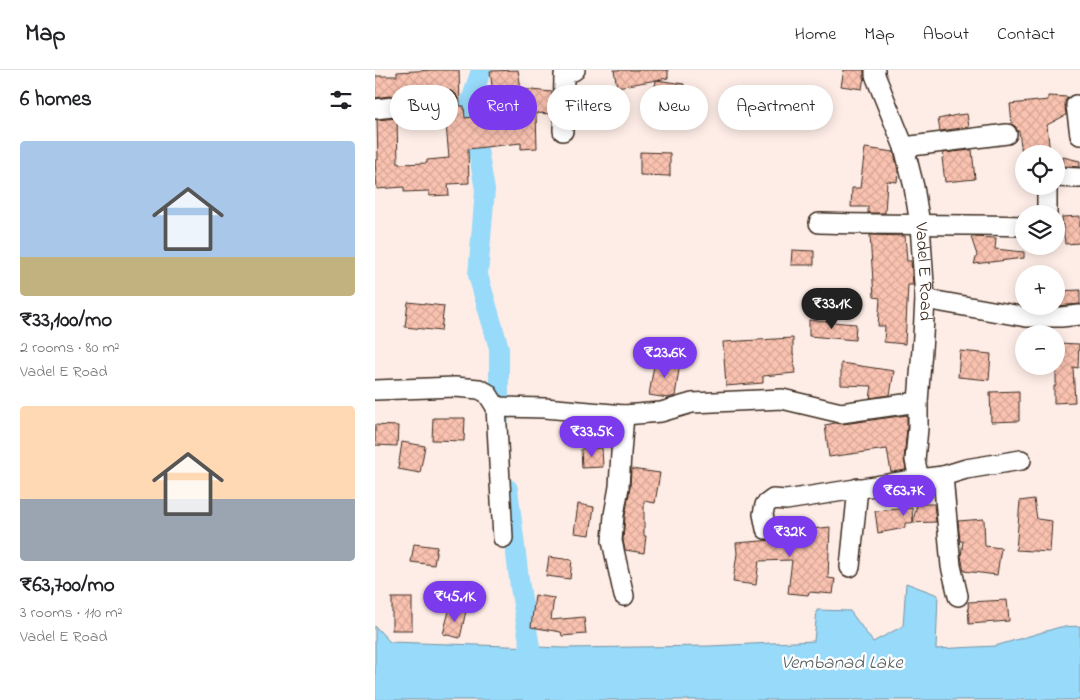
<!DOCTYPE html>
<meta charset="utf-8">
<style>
:root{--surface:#fff;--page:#f2f2f2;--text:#202124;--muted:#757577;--line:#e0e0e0;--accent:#7c3aed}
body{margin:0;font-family:"Indie Flower",sans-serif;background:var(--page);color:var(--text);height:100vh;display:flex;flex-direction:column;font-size:19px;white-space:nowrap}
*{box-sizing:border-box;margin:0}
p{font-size:16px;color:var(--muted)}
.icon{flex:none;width:28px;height:28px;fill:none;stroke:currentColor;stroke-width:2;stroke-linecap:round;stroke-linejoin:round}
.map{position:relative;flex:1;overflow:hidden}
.details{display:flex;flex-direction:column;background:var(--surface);width:375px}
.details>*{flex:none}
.banner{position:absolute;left:15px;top:15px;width:475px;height:45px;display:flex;gap:10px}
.buttons{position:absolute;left:640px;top:75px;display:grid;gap:10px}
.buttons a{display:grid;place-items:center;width:50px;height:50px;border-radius:50%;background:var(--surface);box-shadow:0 2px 12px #0003;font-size:25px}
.price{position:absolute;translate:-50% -42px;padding:0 11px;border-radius:18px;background:var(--accent);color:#fff;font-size:16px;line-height:32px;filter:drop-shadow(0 1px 2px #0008)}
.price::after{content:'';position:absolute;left:50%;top:30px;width:15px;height:11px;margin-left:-8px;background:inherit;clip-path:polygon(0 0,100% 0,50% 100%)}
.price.on{background:#222;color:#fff}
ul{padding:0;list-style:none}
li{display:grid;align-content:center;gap:10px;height:265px;padding:0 20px}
li span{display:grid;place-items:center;height:155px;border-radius:5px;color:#555}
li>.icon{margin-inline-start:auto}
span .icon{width:90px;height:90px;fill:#fffc;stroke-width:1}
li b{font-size:21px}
h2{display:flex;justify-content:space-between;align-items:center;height:60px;padding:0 20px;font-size:21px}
.pill{padding:0 18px;border-radius:22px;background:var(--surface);box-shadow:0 2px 12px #0003;font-size:18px;line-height:45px}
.pill.on{background:var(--accent);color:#fff}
header{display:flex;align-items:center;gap:30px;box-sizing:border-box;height:70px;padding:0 25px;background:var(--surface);border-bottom:1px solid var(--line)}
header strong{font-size:24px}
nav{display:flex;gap:28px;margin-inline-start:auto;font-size:18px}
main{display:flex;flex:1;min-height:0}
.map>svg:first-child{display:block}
</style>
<header>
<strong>Map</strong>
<nav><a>Home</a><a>Map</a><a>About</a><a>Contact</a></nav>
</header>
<main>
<section class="details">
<h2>6 homes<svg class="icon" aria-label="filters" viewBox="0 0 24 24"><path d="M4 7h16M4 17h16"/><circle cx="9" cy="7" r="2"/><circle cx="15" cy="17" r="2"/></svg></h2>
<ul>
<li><span style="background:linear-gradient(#a9c7e8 75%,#c2b280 0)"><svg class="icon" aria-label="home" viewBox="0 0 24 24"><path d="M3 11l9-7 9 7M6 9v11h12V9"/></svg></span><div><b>₹33,100/mo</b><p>2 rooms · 80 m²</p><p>Vadel E Road</p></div></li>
<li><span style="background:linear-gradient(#ffd9b3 60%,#9aa5b1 0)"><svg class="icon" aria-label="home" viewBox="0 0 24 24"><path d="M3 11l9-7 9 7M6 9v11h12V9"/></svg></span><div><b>₹63,700/mo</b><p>3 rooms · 110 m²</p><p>Vadel E Road</p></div></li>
</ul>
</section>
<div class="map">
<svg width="705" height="630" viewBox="0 0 705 630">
<defs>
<pattern id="building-cross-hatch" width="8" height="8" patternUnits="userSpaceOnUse" patternTransform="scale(1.25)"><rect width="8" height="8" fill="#fac2b0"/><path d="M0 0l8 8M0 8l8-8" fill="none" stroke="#d7a797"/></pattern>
</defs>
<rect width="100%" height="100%" fill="#feede7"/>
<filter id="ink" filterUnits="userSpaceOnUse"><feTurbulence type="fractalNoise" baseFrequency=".02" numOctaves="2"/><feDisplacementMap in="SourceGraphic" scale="10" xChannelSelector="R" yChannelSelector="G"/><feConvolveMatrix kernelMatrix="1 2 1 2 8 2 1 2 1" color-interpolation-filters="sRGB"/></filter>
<g filter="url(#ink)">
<!-- water -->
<path fill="#98dafa" stroke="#7394a2" d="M531,513L563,525L561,579L620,576L685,557L705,556V630H0V556L15,572L190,578L335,576L439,571L442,540L475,541L498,572L528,556Z"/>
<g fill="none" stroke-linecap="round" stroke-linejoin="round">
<!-- canal -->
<g stroke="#98dafa" stroke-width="20">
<path d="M106,0L95,34L110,120L103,205L124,278V350"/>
<path d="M133,419L145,517L155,577L159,630"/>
</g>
</g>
<!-- building -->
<g fill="url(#building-cross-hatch)" stroke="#3b2a1e">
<path d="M58,0H84L85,36H89L90,48L121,44L115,1L143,0L146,19L177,22V44L161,43L162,78L146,79V73L93,79L94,113L73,114L74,125L54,126V121L29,122V117L2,119L0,90H3L2,50L22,48L23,94L52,93V90L74,88L70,43L78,40L82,36L83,30L81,24L76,21L71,20L45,23H21V25L0,28V6H22V2Z"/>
<path d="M239,0H293V8L242,17Z"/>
<path d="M469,0H489V7L487,19L466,16Z"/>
<path d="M281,10L309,14L306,36L278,32Z"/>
<path d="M673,26L693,27L690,31V36L691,45L672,55L675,84H647L644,61H642L641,57L637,54L635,34L673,30Z"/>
<path d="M592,44L594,57L565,61L563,49L582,45Z"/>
<path d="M490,78L519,82L523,101L522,112L512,111L510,143H493V137H476L477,118H485Z"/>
<path d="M597,80L600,109L570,112L567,88H569L568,83Z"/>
<path d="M265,82L295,83V106L265,105Z"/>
<path d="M688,87L705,91V97L689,96Z"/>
<path d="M705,146V173L690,174L687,147Z"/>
<path d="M495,165L530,166L532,191H536L538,215H533L530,274L509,272L510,256H503L505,228L499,227Z"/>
<path d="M596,167L621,168L620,179L649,182V188L599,194L602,185Z"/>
<path d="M417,180L439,181V195H416Z"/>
<path d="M705,220V234L681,236V221Z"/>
<path d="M33,232L69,236L66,261L30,257Z"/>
<path d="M434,250L481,254L480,270L434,266Z"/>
<path d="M418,268V285H419L420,303L388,306V313L351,316L348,272Z"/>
<path d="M681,273L704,274L703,298L698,297L700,332L679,333V316H681Z"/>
<path d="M585,281L616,284L614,310L583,307Z"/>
<path d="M280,289L305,293L300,326L293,328L274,325Z"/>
<path d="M466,293L519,301L515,325L495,328L497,316L466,315Z"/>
<path d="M644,321V351L616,352L615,322Z"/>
<path d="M532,345V357L529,389L531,400L516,402L512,379L454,387L450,355L460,353L468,354Z"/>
<path d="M58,348H90L89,371L57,370Z"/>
<path d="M0,355L23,356L22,376L0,375Z"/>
<path d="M27,372L50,376L45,403L23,399Z"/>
<path d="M227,378L228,397L207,398L206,379Z"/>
<path d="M256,399L285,403L280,433L269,431V466H271L269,483L250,480L248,470L250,446L255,418Z"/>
<path d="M659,429L662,449L677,451L675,482L641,480L645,431Z"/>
<path d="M203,434L219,437L215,465L199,463Z"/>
<path d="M542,434H559L561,452L530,453V458L503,463L500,441L537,438L538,452Z"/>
<path d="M609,449L610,476L626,478L622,505L589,501L586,486L588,471H585L583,451Z"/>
<path d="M401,452H427V460L455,457L453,508L460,509L458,524L434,522L433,525L413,523L417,490L384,491L381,515L358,512L362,483L361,473L399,470L398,467L402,462Z"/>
<path d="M39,474L62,477L59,495L36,492Z"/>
<path d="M174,487L197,490L195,509L171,506Z"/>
<path d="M160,525L179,528L176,550L209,547L211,564L187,566L186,562L156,557Z"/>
<rect x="17" y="528" width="20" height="32"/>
<path d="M632,530L634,551L594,554L593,532Z"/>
<path d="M75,537L91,541L85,568L68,564Z"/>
</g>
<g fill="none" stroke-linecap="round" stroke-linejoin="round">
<defs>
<g id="street">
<path id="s1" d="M500,0V5L529,77L539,117L545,154L550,229L548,266L543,332V358L540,390L544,409"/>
<path d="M701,35L705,65"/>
<path d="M0,39L72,31"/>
<path d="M188,61L189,5L200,0"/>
<path d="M529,77L632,64"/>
<path d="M681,107L705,108"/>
<path d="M672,116V144"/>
<path d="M444,153C513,155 581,154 649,156"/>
<path d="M550,229L651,247H686L705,245"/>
<path d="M0,320L80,317L104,319L112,323L121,337L128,468"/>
<path d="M121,337L170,338L249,345L286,342L317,333L407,329L466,343L543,332"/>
<path d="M249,345L246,383L244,417L239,445L237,471L249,526"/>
<path d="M568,406L576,496L583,526"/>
<path d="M391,459L388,444L390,435L398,429L411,430L544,409L568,406L591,399L646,390"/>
<path d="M475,497L483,418"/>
</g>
</defs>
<!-- street casing -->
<use href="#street" stroke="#3b2a1e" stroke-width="22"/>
<!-- street -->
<use href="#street" stroke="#fff" stroke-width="19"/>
</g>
</g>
<g text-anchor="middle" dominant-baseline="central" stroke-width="4.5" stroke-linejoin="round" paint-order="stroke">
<!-- street labels -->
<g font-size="18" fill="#3b2a1e" stroke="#fff">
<text stroke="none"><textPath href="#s1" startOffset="209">Vadel E Road</textPath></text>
</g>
<!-- water labels -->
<g font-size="19" font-style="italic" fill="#575f60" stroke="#fff">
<text x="467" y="593">Vembanad Lake</text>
</g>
</g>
</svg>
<div class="buttons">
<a><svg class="icon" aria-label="locate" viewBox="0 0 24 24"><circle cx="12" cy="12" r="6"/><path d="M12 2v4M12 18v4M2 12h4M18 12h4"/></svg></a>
<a><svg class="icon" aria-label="layers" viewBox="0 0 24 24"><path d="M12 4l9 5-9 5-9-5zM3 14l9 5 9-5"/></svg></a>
<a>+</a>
<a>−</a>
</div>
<b class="price on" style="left:457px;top:260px">₹33.1K</b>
<b class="price" style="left:290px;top:309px">₹23.6K</b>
<b class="price" style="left:217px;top:388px">₹33.5K</b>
<b class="price" style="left:529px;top:447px">₹63.7K</b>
<b class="price" style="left:415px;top:488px">₹32K</b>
<b class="price" style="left:80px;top:553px">₹45.1K</b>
<div class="banner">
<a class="pill">Buy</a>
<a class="pill on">Rent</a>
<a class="pill">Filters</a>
<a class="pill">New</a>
<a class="pill">Apartment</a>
</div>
</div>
</main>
